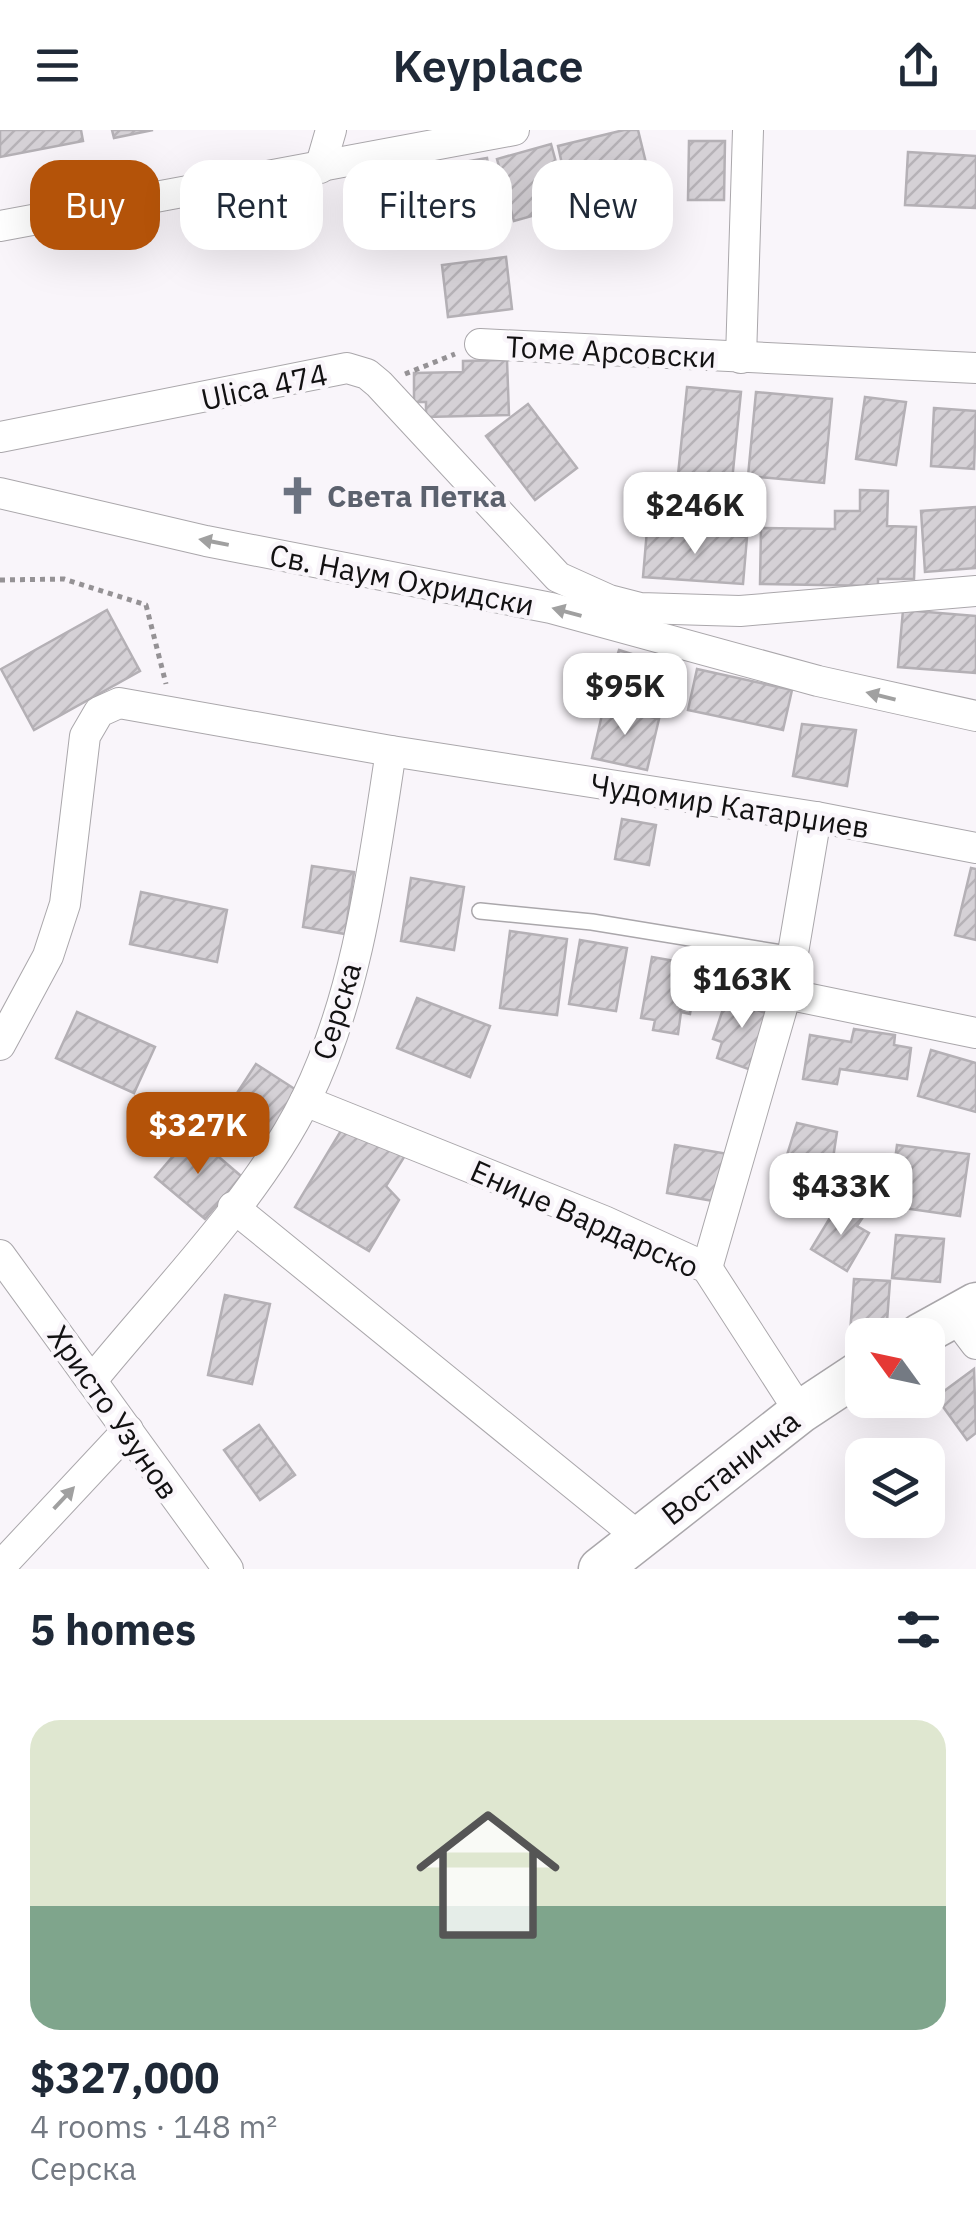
<!DOCTYPE html>
<meta charset="utf-8">
<style>
:root{--surface:#fff;--page:#f6f6f7;--text:#1f2937;--muted:#747a83;--line:#e0e1e3;--accent:#b45309}
body{margin:0;font-family:"IBM Plex Sans",sans-serif;background:var(--page);color:var(--text);height:100vh;display:flex;flex-direction:column;font-size:38px;white-space:nowrap}
*{box-sizing:border-box;margin:0}
p{font-size:32px;color:var(--muted)}
.icon{flex:none;width:55px;height:55px;fill:none;stroke:currentColor;stroke-width:2;stroke-linecap:round;stroke-linejoin:round}
.map{position:relative;height:1439px;overflow:hidden}
.sheet{display:flex;flex-direction:column;background:var(--surface);flex:1}
.sheet>*{flex:none}
.hud{position:absolute;left:30px;top:30px;width:918px;height:90px;display:flex;gap:20px}
.needle{width:65px;rotate:303deg}
.tools{position:absolute;left:845px;top:1188px;display:grid;gap:20px}
.tools a{display:grid;place-items:center;width:100px;height:100px;border-radius:20px;background:var(--surface);box-shadow:0 10px 40px #0002;font-size:50px}
.price{position:absolute;translate:-50% -85px;padding:0 22px;border-radius:20px;background:#fff;color:#222;font-size:32px;line-height:65px;filter:drop-shadow(0 2px 5px #0008)}
.price::after{content:'';position:absolute;left:50%;top:60px;width:30px;height:22px;margin-left:-15px;background:inherit;clip-path:polygon(0 0,100% 0,50% 100%)}
.price.on{background:var(--accent);color:#fff}
ul{padding:0;list-style:none}
li{display:grid;align-content:center;gap:20px;height:530px;padding:0 30px}
li+li{border-top:2px solid var(--line)}
li span{display:grid;place-items:center;height:310px;border-radius:30px;color:#555}
li>.icon{margin-inline-start:auto}
span .icon{width:180px;height:180px;fill:#fffc;stroke-width:1}
li b{font-size:42px}
h2{display:flex;justify-content:space-between;align-items:center;height:120px;padding:0 30px;font-size:42px}
.tag{padding:0 35px;border-radius:30px;background:var(--surface);box-shadow:0 10px 40px #0002;font-size:35px;line-height:90px}
.tag.on{background:var(--accent);color:#fff}
header{display:flex;justify-content:space-between;align-items:center;height:130px;padding:0 30px;background:var(--surface);font-size:45px;font-weight:600}
.map>svg:first-child{display:block}
</style>
<header><svg class="icon" aria-label="menu" viewBox="0 0 24 24"><path d="M4 6h16M4 12h16M4 18h16"/></svg>Keyplace<svg class="icon" aria-label="share" viewBox="0 0 24 24"><path d="M12 15V3M7 8l5-5 5 5M5 13v7h14v-7"/></svg></header>
<div class="map">
<svg width="976" height="1439" viewBox="0 0 976 1439">
<defs>
<pattern id="building-hatch" width="6" height="6" patternUnits="userSpaceOnUse" patternTransform="scale(2.5)"><rect width="6" height="6" fill="#d5d1d6"/><path d="M-1 1l2-2M0 6l6-6M5 7l2-2" fill="none" stroke="#b6b2b7"/></pattern>
</defs>
<rect width="100%" height="100%" fill="#f9f5fa"/>
<!-- building -->
<g fill="url(#building-hatch)" stroke="#b4b0b5" stroke-width="2.5">
<path d="M0,0H81L83,11L0,27Z"/>
<path d="M112,0H153L114,8Z"/>
<path d="M624,0H638L648,41L568,61L558,16Z"/>
<path d="M689,11H725L724,70H688Z"/>
<path d="M551,14L568,76L514,91L497,29Z"/>
<path d="M908,22L976,26V78L905,75Z"/>
<path d="M487,28L495,79L456,86L447,35Z"/>
<path d="M425,40L434,91L356,106L349,71L355,70L352,53Z"/>
<path d="M506,127L512,179L448,187L442,135Z"/>
<path d="M507,230L509,285L426,287V272H414V243L463,242V231Z"/>
<path d="M687,257L741,262L732,351L678,345Z"/>
<path d="M756,262L832,269L824,353L748,346Z"/>
<path d="M865,267L906,272L896,335L856,329Z"/>
<path d="M528,274L577,338L535,370L486,306Z"/>
<path d="M934,278L976,281L974,339L931,336Z"/>
<path d="M860,360L888,361L887,396L916,397L914,449H878V456L760,454L761,398L835,399V381H860Z"/>
<path d="M736,361L756,363L754,392L734,390Z"/>
<path d="M976,377V438L925,442L921,381Z"/>
<path d="M647,400L747,407L743,454L643,447Z"/>
<path d="M107,480L140,541L34,600L1,539Z"/>
<path d="M903,480L976,486V543L898,537Z"/>
<path d="M619,520L667,535L653,581L604,566Z"/>
<path d="M697,539L792,560L783,600L688,580Z"/>
<path d="M604,576L659,589L647,640L592,628Z"/>
<path d="M802,594L856,600L847,656L793,646Z"/>
<path d="M622,689L656,695L649,735L615,729Z"/>
<path d="M312,736L354,742L345,804L303,797Z"/>
<path d="M971,738L976,739V810L955,805Z"/>
<path d="M411,748L464,757L454,820L401,811Z"/>
<path d="M141,762L227,780L217,832L130,814Z"/>
<path d="M510,801L567,809L557,885L500,878Z"/>
<path d="M580,810L627,818L616,881L569,874Z"/>
<path d="M652,827L698,835L690,884L681,882L678,904L653,900L655,890L641,888Z"/>
<path d="M729,861L761,872L757,880L774,886L754,941L717,928L722,912L713,909Z"/>
<path d="M417,868L490,896L470,947L397,918Z"/>
<path d="M77,882L155,917L134,963L56,928Z"/>
<path d="M854,899L895,905L894,915L911,918L907,949L840,939L837,954L803,949L810,905L851,912Z"/>
<path d="M931,920L976,933V982L918,966Z"/>
<path d="M256,934L301,963L273,1006L228,977Z"/>
<path d="M348,989L406,1024L386,1056L399,1070L369,1121L295,1077Z"/>
<path d="M797,993L837,1002L827,1068L777,1057Z"/>
<path d="M192,1004L241,1046L205,1089L155,1047Z"/>
<path d="M675,1015L728,1024L719,1072L667,1063Z"/>
<path d="M897,1015L969,1024L960,1086L889,1076Z"/>
<path d="M839,1073L863,1087L857,1096L869,1103L847,1141L811,1119Z"/>
<path d="M896,1105L944,1109L940,1152L892,1148Z"/>
<path d="M854,1149L890,1151L886,1205L850,1204Z"/>
<path d="M225,1165L270,1174L252,1254L208,1245Z"/>
<path d="M974,1239L976,1303L967,1310L936,1267Z"/>
<path d="M259,1295L295,1345L260,1370L224,1320Z"/>
</g>
<g fill="none" stroke-linecap="round" stroke-linejoin="round">
<defs>
<path id="lane" d="M480,781L592,792L794,825"/>
<g id="street">
<path d="M320,38L331,0"/>
<path d="M0,96L514,0"/>
<path d="M480,214L976,238"/>
<path d="M741,228L748,0"/>
<path d="M0,307L347,238L367,244L379,254L558,447L609,470L640,478L740,481L976,461"/>
<path d="M0,363L206,411L551,478L818,551L976,586"/>
<path d="M786,864L976,903"/>
<path d="M0,915L48,826L65,774L85,606L99,582L119,573L391,621L816,687L976,718"/>
<path d="M305,971L604,1091L707,1138L800,1282"/>
<path d="M233,1077L640,1408"/>
<path d="M0,1125L228,1439"/>
<path d="M707,1138L786,864L816,687"/>
<path d="M954,1185L976,1214"/>
<path d="M93,1249C162,1164 258,1067 306,969C358,863 373,737 391,621"/>
<path d="M0,1437L128,1300"/>
</g>
<g id="secondary">
<path d="M920,1205L976,1174"/>
<path d="M600,1439L800,1282L862,1241"/>
</g>
</defs>
<!-- lane casing -->
<use href="#lane" stroke="#aaa7ab" stroke-width="18"/>
<!-- street casing -->
<use href="#street" stroke="#aaa7ab" stroke-width="32"/>
<!-- secondary casing -->
<use href="#secondary" stroke="#aaa7ab" stroke-width="45"/>
<!-- path -->
<g stroke="#959295" stroke-width="5" stroke-dasharray="5 5" stroke-linecap="butt">
<path d="M405,244L455,224"/>
<path d="M0,450L64,449L146,475L166,554"/>
</g>
<!-- lane -->
<use href="#lane" stroke="#fff" stroke-width="15"/>
<!-- street -->
<use href="#street" stroke="#fff" stroke-width="30"/>
<!-- secondary -->
<use href="#secondary" stroke="#fff" stroke-width="42"/>
</g>
<!-- one-way arrows -->
<defs><path id="oneway-solid" d="M-6-.8H1V-3.2L6.5 0L1 3.2V.8H-6Z" transform="scale(2.5)"/></defs>
<g fill="#a0a0a0">
<use href="#oneway-solid" transform="translate(214 412) rotate(-169)"/>
<use href="#oneway-solid" transform="translate(567 482) rotate(-165)"/>
<use href="#oneway-solid" transform="translate(881 566) rotate(-166)"/>
<use href="#oneway-solid" transform="translate(64 1368) rotate(-47)"/>
</g>
<!-- icons -->
<defs>
<symbol id="church-bare" viewBox="-9 -9 18 18"><path d="M-1.2-6h2.4v3.5h3.3v2.4h-3.3V6h-2.4V-.1h-3.3v-2.4h3.3Z" fill="#6b7280" stroke="#f9f5fa" stroke-width="2.5" paint-order="stroke"/></symbol>
</defs>
<g fill-rule="evenodd">
<use href="#church-bare" x="270" y="338" width="55" height="55"/>
</g>
<g text-anchor="middle" dominant-baseline="central" stroke-width="9" stroke-linejoin="round" paint-order="stroke">
<!-- street labels -->
<g font-size="30" fill="#121112" stroke="#f9f5fa">
<text transform="translate(611 221) rotate(3)">Томе Арсовски</text>
<text transform="translate(264 256) rotate(-12)">Ulica 474</text>
<text transform="translate(402 449) rotate(11)">Св. Наум Охридски</text>
<text transform="translate(730 675) rotate(9)">Чудомир Катарџиев</text>
<text transform="translate(336 881) rotate(-73)">Серска</text>
<text transform="translate(585 1088) rotate(24)">Ениџе Вардарско</text>
<text transform="translate(114 1282) rotate(55)">Христо Узунов</text>
<text transform="translate(730 1337) rotate(-38)">Востаничка</text>
</g>
<!-- worship labels -->
<g font-size="30" font-weight="bold" fill="#5b616d" stroke="#f9f5fa" text-anchor="start">
<text x="327" y="365">Света Петка</text>
</g>
</g>
</svg>
<div class="tools">
<a><svg class="needle" viewBox="-14 -14 28 28"><path d="M0-13l5 13h-10z" fill="#e53935"/><path d="M0 13l5-13h-10z" fill="#747a83"/></svg></a>
<a><svg class="icon" aria-label="layers" viewBox="0 0 24 24"><path d="M12 4l9 5-9 5-9-5zM3 14l9 5 9-5"/></svg></a>
</div>
<b class="price" style="left:695px;top:427px">$246K</b>
<b class="price" style="left:625px;top:608px">$95K</b>
<b class="price" style="left:742px;top:901px">$163K</b>
<b class="price on" style="left:198px;top:1047px">$327K</b>
<b class="price" style="left:841px;top:1108px">$433K</b>
<div class="hud">
<a class="tag on">Buy</a>
<a class="tag">Rent</a>
<a class="tag">Filters</a>
<a class="tag">New</a>
</div>
</div>
<section class="sheet">
<h2>5 homes<svg class="icon" aria-label="filters" viewBox="0 0 24 24"><path d="M4 7h16M4 17h16"/><circle cx="9" cy="7" r="2"/><circle cx="15" cy="17" r="2"/></svg></h2>
<ul>
<li><span style="background:linear-gradient(#dfe7d0 60%,#7fa58c 0)"><svg class="icon" aria-label="home" viewBox="0 0 24 24"><path d="M3 11l9-7 9 7M6 9v11h12V9"/></svg></span><div><b>$327,000</b><p>4 rooms · 148 m²</p><p>Серска</p></div></li>
</ul>
</section>
